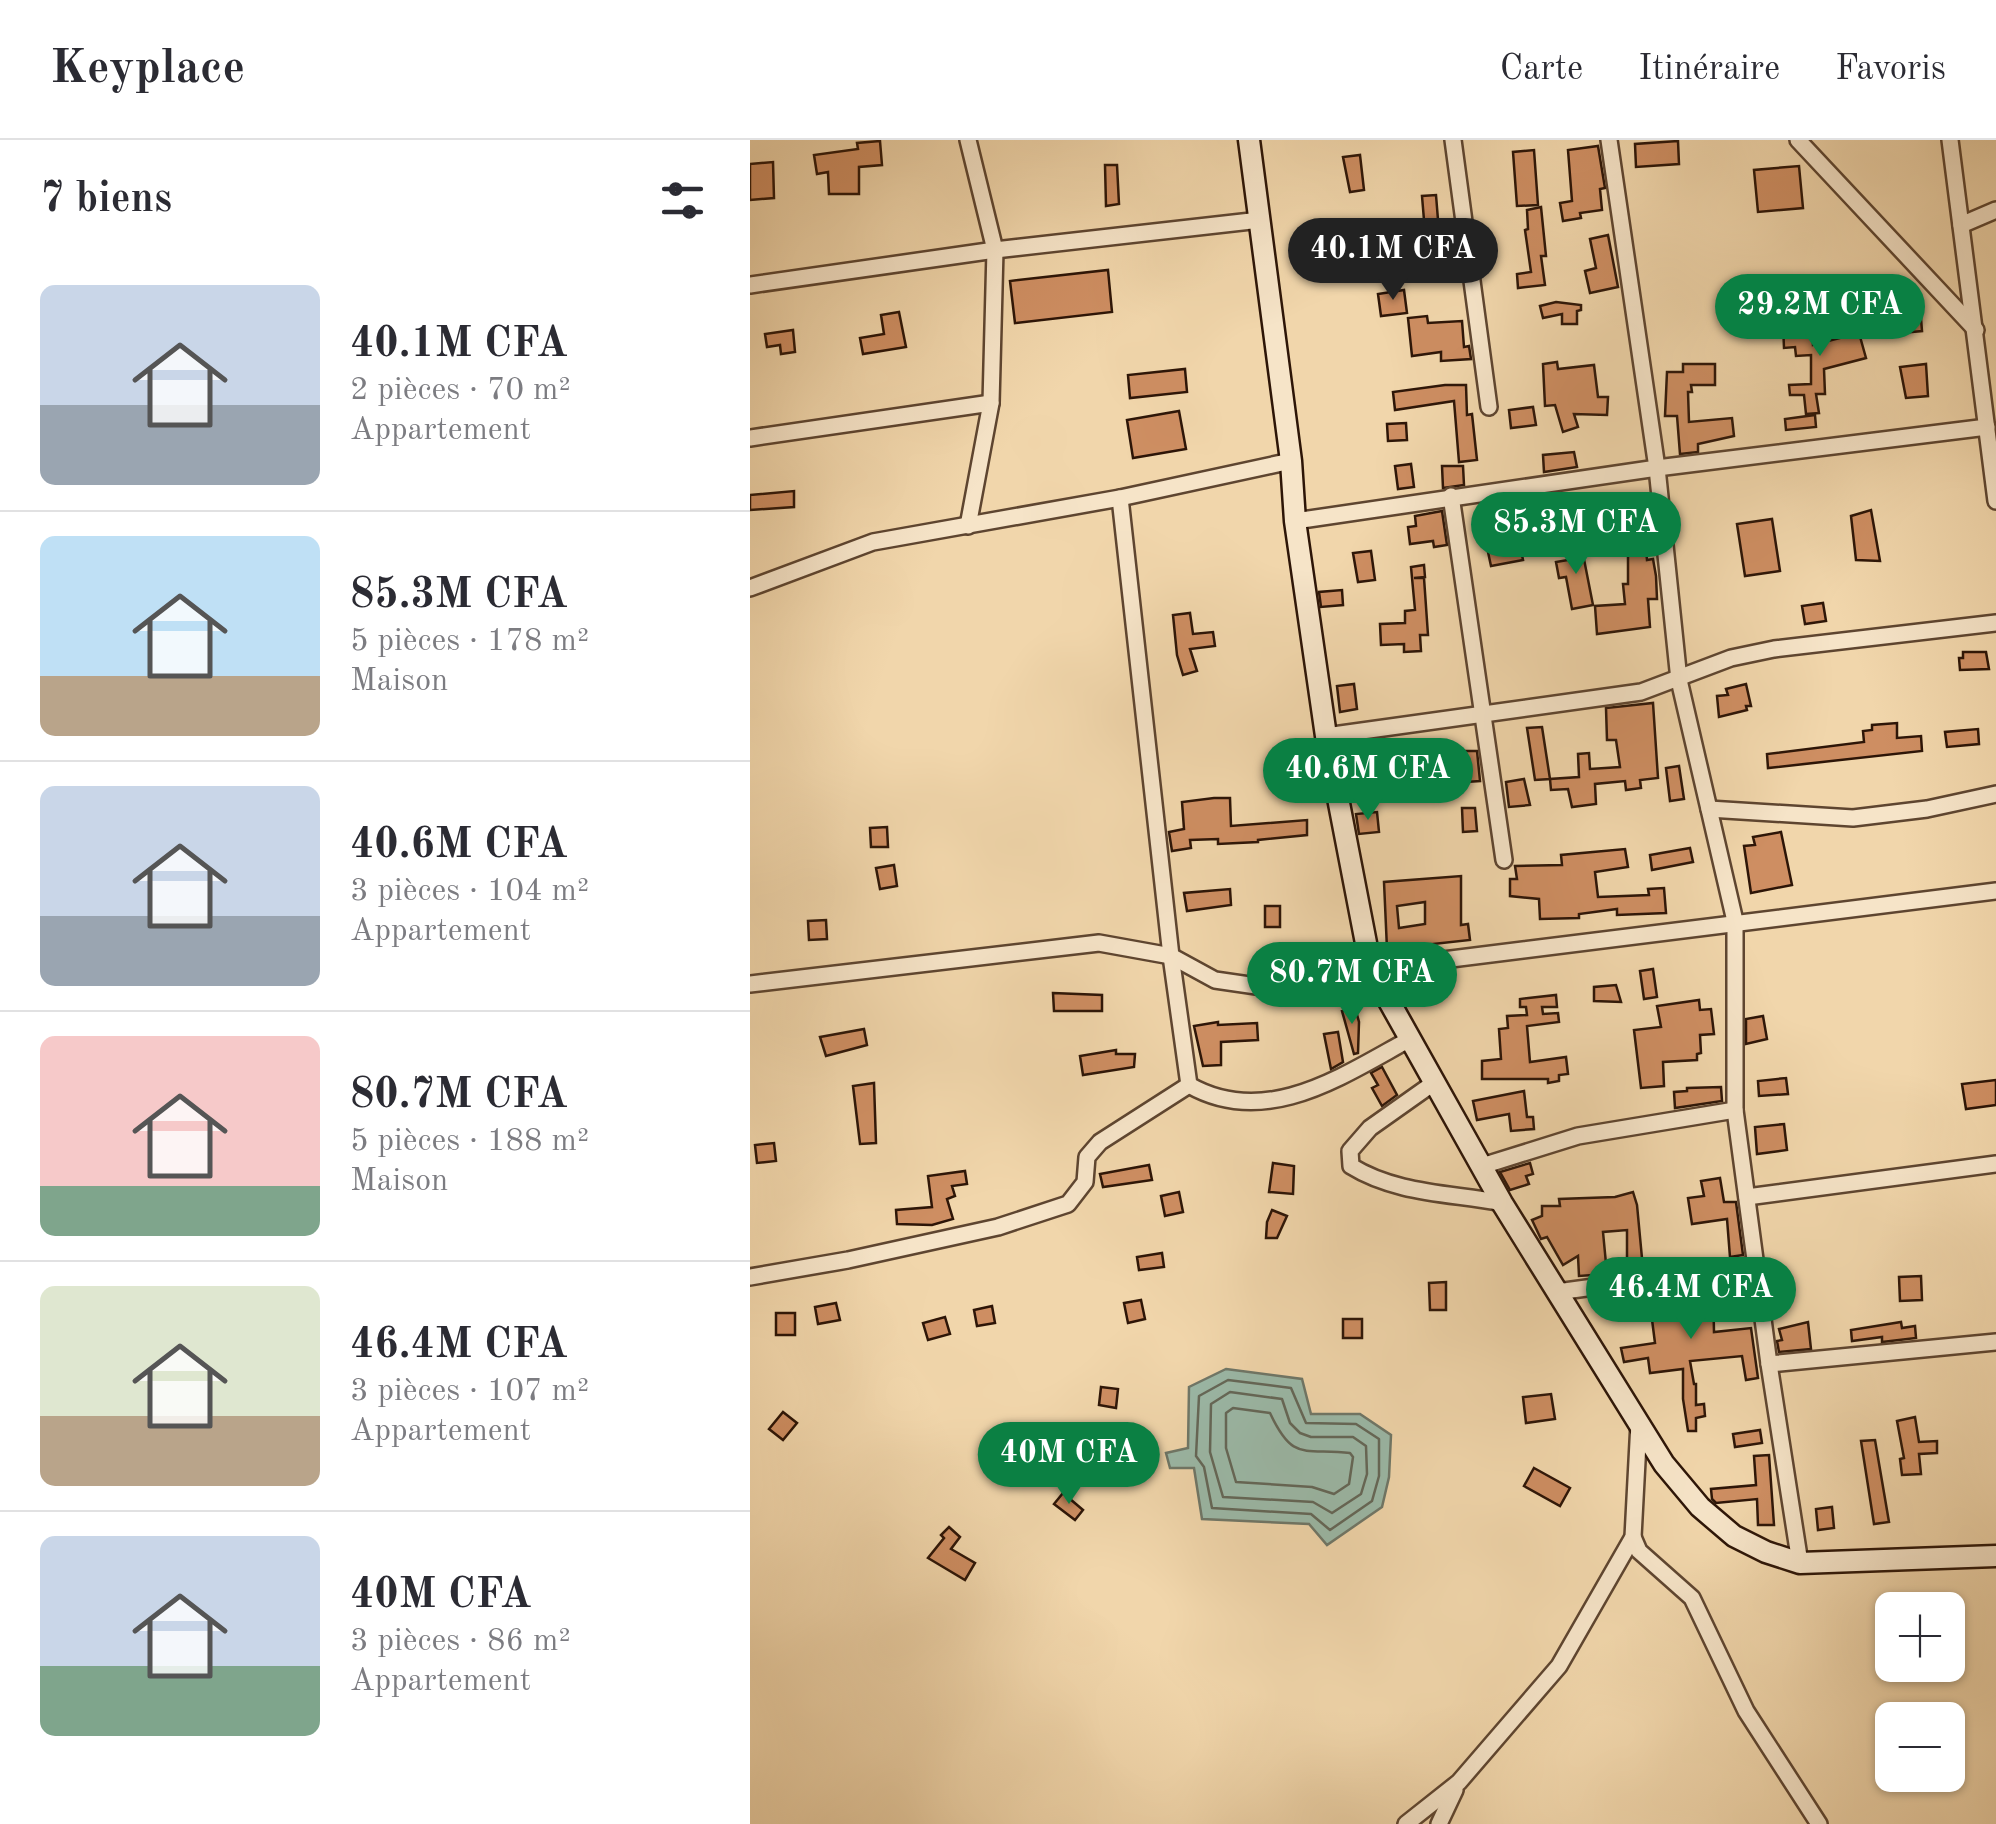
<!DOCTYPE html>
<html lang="fr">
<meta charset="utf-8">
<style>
:root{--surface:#fff;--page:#f2f2f3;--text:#2b2b33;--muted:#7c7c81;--line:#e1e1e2;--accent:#0b8043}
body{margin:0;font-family:"Old Standard TT",serif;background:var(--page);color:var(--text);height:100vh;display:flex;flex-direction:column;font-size:38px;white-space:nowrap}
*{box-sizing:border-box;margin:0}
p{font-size:32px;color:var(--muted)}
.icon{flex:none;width:55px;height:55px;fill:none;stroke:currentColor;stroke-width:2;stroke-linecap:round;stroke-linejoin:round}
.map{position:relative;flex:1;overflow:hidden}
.panel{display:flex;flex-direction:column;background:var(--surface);width:750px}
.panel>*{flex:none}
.fabs{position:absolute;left:1125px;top:1452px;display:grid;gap:20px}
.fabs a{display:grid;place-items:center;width:90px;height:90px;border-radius:15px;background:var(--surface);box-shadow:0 2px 8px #0004;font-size:50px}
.price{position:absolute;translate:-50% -85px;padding:0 22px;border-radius:35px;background:var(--accent);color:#fff;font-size:32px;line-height:65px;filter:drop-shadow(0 2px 5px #0008)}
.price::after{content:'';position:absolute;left:50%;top:60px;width:30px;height:22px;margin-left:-15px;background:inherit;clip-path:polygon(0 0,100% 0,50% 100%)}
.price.current{background:#222;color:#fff}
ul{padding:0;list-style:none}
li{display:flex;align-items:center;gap:30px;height:250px;padding:0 40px}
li+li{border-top:2px solid var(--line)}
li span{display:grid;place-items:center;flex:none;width:280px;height:200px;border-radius:15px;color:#555}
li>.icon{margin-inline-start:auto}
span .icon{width:120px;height:120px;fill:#fffc;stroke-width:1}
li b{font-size:42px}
h2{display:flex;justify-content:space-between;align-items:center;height:120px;padding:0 40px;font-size:42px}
header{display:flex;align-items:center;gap:60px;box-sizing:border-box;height:140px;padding:0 50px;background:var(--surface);border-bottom:2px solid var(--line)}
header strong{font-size:48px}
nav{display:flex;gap:55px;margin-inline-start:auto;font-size:35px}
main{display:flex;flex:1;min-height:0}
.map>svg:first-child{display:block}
</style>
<header>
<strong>Keyplace</strong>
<nav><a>Carte</a><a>Itinéraire</a><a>Favoris</a></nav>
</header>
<main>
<section class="panel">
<h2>7 biens<svg class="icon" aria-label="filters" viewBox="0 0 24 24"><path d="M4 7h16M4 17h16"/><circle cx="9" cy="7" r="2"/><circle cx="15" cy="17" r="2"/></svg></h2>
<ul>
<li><span style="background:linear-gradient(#c9d6e8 60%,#9aa5b1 0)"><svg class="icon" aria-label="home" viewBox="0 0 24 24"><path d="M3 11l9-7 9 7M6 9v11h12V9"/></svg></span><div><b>40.1M CFA</b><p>2 pièces · 70 m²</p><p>Appartement</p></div></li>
<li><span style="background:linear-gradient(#bfe0f5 70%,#b9a48a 0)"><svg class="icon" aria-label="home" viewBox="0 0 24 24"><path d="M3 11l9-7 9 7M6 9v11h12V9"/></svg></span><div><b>85.3M CFA</b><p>5 pièces · 178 m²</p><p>Maison</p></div></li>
<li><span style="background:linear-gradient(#c9d6e8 65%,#9aa5b1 0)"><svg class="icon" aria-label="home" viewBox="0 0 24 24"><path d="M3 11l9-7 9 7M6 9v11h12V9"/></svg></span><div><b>40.6M CFA</b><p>3 pièces · 104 m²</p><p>Appartement</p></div></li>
<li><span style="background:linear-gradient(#f6c9c9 75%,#7fa58c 0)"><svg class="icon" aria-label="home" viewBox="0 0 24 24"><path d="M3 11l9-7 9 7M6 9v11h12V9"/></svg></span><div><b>80.7M CFA</b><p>5 pièces · 188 m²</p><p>Maison</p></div></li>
<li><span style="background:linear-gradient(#dfe7d0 65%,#b9a48a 0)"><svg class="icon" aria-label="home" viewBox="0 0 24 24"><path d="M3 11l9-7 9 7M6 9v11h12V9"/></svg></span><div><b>46.4M CFA</b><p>3 pièces · 107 m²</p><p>Appartement</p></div></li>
<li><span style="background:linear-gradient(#c9d6e8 65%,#7fa58c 0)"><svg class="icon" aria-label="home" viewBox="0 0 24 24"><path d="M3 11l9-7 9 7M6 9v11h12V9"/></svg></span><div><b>40M CFA</b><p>3 pièces · 86 m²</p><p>Appartement</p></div></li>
</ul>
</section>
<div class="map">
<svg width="1246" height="1684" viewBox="0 0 1246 1684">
<rect width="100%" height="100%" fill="#f1d6ab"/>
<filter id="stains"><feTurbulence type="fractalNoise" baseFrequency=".002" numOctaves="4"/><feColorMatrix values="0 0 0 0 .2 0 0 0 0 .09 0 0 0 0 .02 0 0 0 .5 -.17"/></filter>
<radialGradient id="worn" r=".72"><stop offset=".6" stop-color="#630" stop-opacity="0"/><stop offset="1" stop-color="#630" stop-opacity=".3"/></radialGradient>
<!-- water -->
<path fill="#9bb9a8" stroke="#6f7768" stroke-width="2.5" d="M476,1229L552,1239L561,1274H610L641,1295L639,1337L632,1367L577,1405L559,1384L452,1379L444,1328H420L416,1313L438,1308L439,1247Z"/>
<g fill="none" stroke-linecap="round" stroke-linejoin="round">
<!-- shore -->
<g stroke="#646758" stroke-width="2.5">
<path d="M478,1240L541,1248L556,1283L606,1284L629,1299V1336L622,1361L580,1390L561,1374L462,1368L454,1327L446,1316L449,1256Z"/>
<path d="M480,1252L532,1259L540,1283L550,1293L561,1297H603L616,1306L617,1334L611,1354L582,1373L563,1362L473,1357L460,1312L461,1264Z"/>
<path d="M483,1268L520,1273C543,1322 553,1308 600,1313L603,1317L599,1344L584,1354L562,1347L486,1342L476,1308V1273Z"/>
</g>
</g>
<!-- building -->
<g fill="#ce8e62" stroke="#2d1507" stroke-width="2.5" fill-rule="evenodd">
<path d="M130,1L132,25L109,27V54H79L78,32L67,34L64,15L108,9L107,3Z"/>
<path d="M928,1L929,24L886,27L885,4Z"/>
<path d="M848,6L855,48L850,49L852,70L830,73L831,78L813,81L810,63L822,61L818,10Z"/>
<path d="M784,10L788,65L767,66L763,12Z"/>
<path d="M610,15L614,50L600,52L593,17Z"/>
<path d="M23,22L24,58L0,60V24Z"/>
<path d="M355,25H367L369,64L356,66Z"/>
<path d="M1049,26L1053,68L1008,72L1004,30Z"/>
<path d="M686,55L688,80H674L672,56Z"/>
<path d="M791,67L796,116H791L795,145L768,148L767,134L781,132L775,90L778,89L777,70Z"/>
<path d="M703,89L704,115L687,116L686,90Z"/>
<path d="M858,95L868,147L840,153L835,131L846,128L840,99Z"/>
<path d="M358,130L362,172L265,183L260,141Z"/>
<path d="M654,150L657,173L631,176L628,154Z"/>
<path d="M806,162L831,165V170L827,171V184H812V174L793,178L790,166Z"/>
<path d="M1170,165L1172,191L1141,194L1138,168Z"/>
<path d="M149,172L156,207L113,214L110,198L134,194L131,175Z"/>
<path d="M677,176L678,183L712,181L714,207L719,206L721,219L691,221V212L662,216L658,178Z"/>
<path d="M1062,183L1063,205L1109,193L1116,218L1074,229L1075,254H1066L1069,273L1056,274L1054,255H1040L1039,245L1061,244V215L1046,216L1045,207L1034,208L1033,184Z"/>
<path d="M43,190L45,212L31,214L30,205L17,207L15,194Z"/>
<path d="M807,222L808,229L844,225L848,257H858L857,275L824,274L828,287L813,292L805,265L795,266L793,224Z"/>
<path d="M933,224H965V245H941L942,252H938L939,282L982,278L984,296L948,304V312L930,314L927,276H915L917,232H933Z"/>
<path d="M1176,224L1178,256L1156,258L1150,227Z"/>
<path d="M435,229L437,252L380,258L378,235Z"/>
<path d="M695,245H716L717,275L722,274L727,320L709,322L704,261L645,270L643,252Z"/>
<path d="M783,267L786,285L761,288L759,270Z"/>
<path d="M429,271L436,309L383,318L377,280Z"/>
<path d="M1065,275L1066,287L1036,290L1035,279Z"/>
<path d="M656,283L657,300L638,301L637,284Z"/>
<path d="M824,312L827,327L794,332L793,315Z"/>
<path d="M661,324L664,347L648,349L645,326Z"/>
<path d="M692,326H713L714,345L693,348Z"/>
<path d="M44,351V367L0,370V355Z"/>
<path d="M1121,370L1130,421L1106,420L1101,376Z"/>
<path d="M692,371L697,405L684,407L683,401L660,404L658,387L666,386L665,376Z"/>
<path d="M1022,379L1030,431L995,436L987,384Z"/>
<path d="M895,398L897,420L903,419L906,436L907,459H898L900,487L847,494L845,466L875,464L873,444H878V407L857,412L854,400Z"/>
<path d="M831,404L843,465L822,469L816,437L809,438L806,422L818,420L816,407Z"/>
<path d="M770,405L773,420L741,426L738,412Z"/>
<path d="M621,411L625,440L608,442L603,413Z"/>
<path d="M674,425L675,437L664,438H674L678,495H670L671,511L654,512V504L631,505L630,484L655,483V471L665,470L661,427Z"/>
<path d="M592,450L593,465L571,467L569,452Z"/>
<path d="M1073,463L1076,481L1055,484L1052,466Z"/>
<path d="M440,473L443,494L463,492L465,506L440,509L447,531L433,535L427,515L423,475Z"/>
<path d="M1213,512H1236L1239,529L1210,530L1209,518H1213Z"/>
<path d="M604,544L607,569L590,572L587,546Z"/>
<path d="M996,544L1001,566H996L997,570L969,577L967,556L978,555L976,549Z"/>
<path d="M903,563L908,638L890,640L891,648L876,650L875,641L845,644L846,664L822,667L818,649L801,650L800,639L829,637L828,614L839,613L840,629L870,627L866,600H857L856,568Z"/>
<path d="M1147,583V598L1171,596L1172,611L1018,628L1017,614L1114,602L1113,591L1122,590V585Z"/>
<path d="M792,587L800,639L785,640L777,588Z"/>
<path d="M1228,589L1229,604L1197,607L1195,592Z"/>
<path d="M663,609L664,628L690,624L692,639L664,643L665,650H612V635H647L645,610Z"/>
<path d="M714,611H727L730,641L716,642Z"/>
<path d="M929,626L934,659L920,661L916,628Z"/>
<path d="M774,639L780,665L759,667L756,642Z"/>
<path d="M464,658H480L481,686L557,680V695L508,700V702L468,704V699L440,700L441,708L422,711L419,692L434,689L432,662Z"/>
<path d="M712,668H725L727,691L713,692Z"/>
<path d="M627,672L629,692L609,694L606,674Z"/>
<path d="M137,687L138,707H121L120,688Z"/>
<path d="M1031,692L1042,745L1001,753L994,706L1005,705L1003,697Z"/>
<path d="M940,708L943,722L902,730L900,715Z"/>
<path d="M875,709L878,727L845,732L848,757L899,755L898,749L914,748L916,773L867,775V769L829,774V778L790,779L789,759L760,756V739H767L765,726L812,725L811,715Z"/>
<path d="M144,725L147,746L130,749L126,728Z"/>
<path d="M711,736V785L718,784L720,800L637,809L634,742ZM675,762V784L649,788L647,766Z"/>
<path d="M480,749L481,765L437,771L434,753Z"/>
<rect x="515" y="766" width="15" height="21"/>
<path d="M76,780L77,799L59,800L58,781Z"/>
<path d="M903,829L907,857L894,859L890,831Z"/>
<path d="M866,845L871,862L844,861V847Z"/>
<path d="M303,853L352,855V871H304Z"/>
<path d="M806,855L807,867H792L793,874L808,873L809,882L777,886L780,922L816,917L818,934L809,935V941L798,943V939H732V921L751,919L749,889L758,888L757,876L777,875L776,867H770V859Z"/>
<path d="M949,860L950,870L961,869L964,894L950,895L951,913L947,914V920L913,922L914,946L891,948L884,890L911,887L907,866Z"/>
<path d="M605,867L609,882L608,913L604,914L592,871Z"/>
<path d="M1013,876L1017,899L996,904V879Z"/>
<path d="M468,882V885L507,883L508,900L471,902V925L453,926L444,886Z"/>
<path d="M114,889L117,905L76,916L70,897Z"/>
<path d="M588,892L593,922L581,929L574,894Z"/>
<path d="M366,910V914H385L384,927L333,935L330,916Z"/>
<path d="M632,927L647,955L632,966L622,948L628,945L621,933Z"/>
<path d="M1036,938L1038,954L1009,956L1008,941Z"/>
<path d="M1246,940V965L1216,969L1212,944Z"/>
<path d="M124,943L126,1003L110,1004L103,946Z"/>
<path d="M971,947L972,961L925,968L924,952L937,951V948Z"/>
<path d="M774,951L777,977H783L784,989L761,991L759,974L727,980L723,961Z"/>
<path d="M1034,984L1037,1010L1007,1014L1005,987Z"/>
<path d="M24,1003L26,1021L7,1023L5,1005Z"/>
<path d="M523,1023L544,1026L543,1054L519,1052Z"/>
<path d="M780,1023L783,1034L776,1036L779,1044L760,1050L750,1032Z"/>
<path d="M399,1025L402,1040L353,1047L350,1034Z"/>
<path d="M215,1031L217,1044L202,1046L205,1056L197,1059L203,1079L182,1085L147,1084L146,1070L182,1067L178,1036Z"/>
<path d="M970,1038L974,1062H986L993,1115L980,1117L977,1079L942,1084L938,1058L954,1056L951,1041Z"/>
<path d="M429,1052L433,1072L415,1076L411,1056Z"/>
<path d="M883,1052L887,1065L893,1129L877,1131V1090L853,1092L857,1134L829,1136L828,1116L813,1125L797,1097L791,1099L782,1080L792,1076V1066H810L809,1059L865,1057Z"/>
<path d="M522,1070L537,1076L527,1098H516L517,1082Z"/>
<path d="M412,1113L414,1127L389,1130L387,1117Z"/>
<path d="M1171,1136L1172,1160L1150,1161L1149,1137Z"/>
<path d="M696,1142V1170H680L679,1143Z"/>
<path d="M963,1145L964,1192L1001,1188L1008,1238L996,1240L992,1216L940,1221L944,1244H946V1265L954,1264L955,1276L946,1278V1291H938L933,1259V1229L900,1233L898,1218L874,1222L871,1208L905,1203L899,1156Z"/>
<path d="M391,1160L395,1179L378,1183L374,1163Z"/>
<path d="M86,1163L90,1180L68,1184L65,1167Z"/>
<path d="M242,1166L245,1183L227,1186L224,1170Z"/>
<rect x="26" y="1173" width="19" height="22"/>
<path d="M195,1177L200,1194L178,1200L173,1183Z"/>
<rect x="593" y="1179" width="19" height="19"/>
<path d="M1058,1182L1061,1209L1029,1212L1027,1201L1032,1200L1029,1189Z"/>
<path d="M1151,1182L1152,1188L1165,1186L1166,1198L1132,1202V1197L1102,1201L1101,1190Z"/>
<path d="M351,1247L368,1249L366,1268L349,1265Z"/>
<path d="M801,1254L805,1279L776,1283L773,1257Z"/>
<path d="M33,1272L47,1283L33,1300L19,1289Z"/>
<path d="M1165,1277L1169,1302L1187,1301V1313L1169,1314L1171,1334L1152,1335L1150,1319L1154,1318L1147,1281Z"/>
<path d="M1010,1290L1012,1303L985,1307L983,1294Z"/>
<path d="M1125,1300L1139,1382L1124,1384L1111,1301Z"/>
<path d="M1019,1315L1024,1385H1008L1007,1359L966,1363L962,1359L961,1349L1006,1345L1004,1316Z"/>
<path d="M784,1328L820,1348L810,1366L774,1346Z"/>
<path d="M313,1353L333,1370L325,1380L304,1364Z"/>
<path d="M1082,1367L1084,1388L1068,1390L1066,1369Z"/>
<path d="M199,1387L210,1397L201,1409L225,1423L215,1440L178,1418L194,1398L191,1395Z"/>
</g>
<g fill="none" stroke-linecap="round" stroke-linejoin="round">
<defs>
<g id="street">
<path d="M218,0L245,110L241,263L218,386"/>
<path d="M703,0L739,267"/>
<path d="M859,0L907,328L929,540L985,781V970L1019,1224L1050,1423"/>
<path d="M1048,0L1226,190"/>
<path d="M1200,0L1246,361"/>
<path d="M1211,85L1246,70"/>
<path d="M0,145L245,110L510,80"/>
<path d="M0,298L241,263"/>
<path d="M701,356L754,720"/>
<path d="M370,358L421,816L439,945C516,989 592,936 660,899"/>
<path d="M545,381L907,328L1237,287"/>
<path d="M0,448L123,402L370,358L541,321"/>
<path d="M576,596L891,552L981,518L1024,509L1246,483"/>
<path d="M959,669L1103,678L1177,669L1246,654"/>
<path d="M0,844L349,803L421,816L465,840L520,848L621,829L1246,751"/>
<path d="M685,942L620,988L600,1011L601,1026C646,1054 701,1053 752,1063"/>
<path d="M732,1026L828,996L985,970"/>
<path d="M997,1057L1246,1024"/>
<path d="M0,1137L98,1120L248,1087L318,1064L335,1042L337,1017L350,1002L439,945"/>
<path d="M807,1152L1005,1125"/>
<path d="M1019,1224L1246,1202"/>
<path d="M883,1397L889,1411L942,1458L996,1571L1069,1684"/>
<path d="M656,1684L709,1642L809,1526L883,1397L889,1283"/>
<path d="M689,1684L705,1650"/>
</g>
<path id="secondary" d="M499,0L541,321L545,381L576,596L621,829L752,1063L914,1324L950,1367L984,1396L1016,1412L1050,1423L1246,1416"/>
</defs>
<!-- street casing -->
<use href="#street" stroke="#5e4530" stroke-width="20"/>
<!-- secondary casing -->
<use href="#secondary" stroke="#2d1507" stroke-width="25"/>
<!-- street -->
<use href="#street" stroke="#f6e4c8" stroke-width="15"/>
<!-- secondary -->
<use href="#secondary" stroke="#f6e4c8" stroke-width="20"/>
</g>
<rect width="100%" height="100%" filter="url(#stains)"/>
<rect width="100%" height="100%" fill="url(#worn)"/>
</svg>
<div class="fabs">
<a>+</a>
<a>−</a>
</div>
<b class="price current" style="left:643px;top:163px">40.1M CFA</b>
<b class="price" style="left:1070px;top:219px">29.2M CFA</b>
<b class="price" style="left:826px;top:437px">85.3M CFA</b>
<b class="price" style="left:618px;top:683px">40.6M CFA</b>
<b class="price" style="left:602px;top:887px">80.7M CFA</b>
<b class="price" style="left:941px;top:1202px">46.4M CFA</b>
<b class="price" style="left:319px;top:1367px">40M CFA</b>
</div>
</main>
